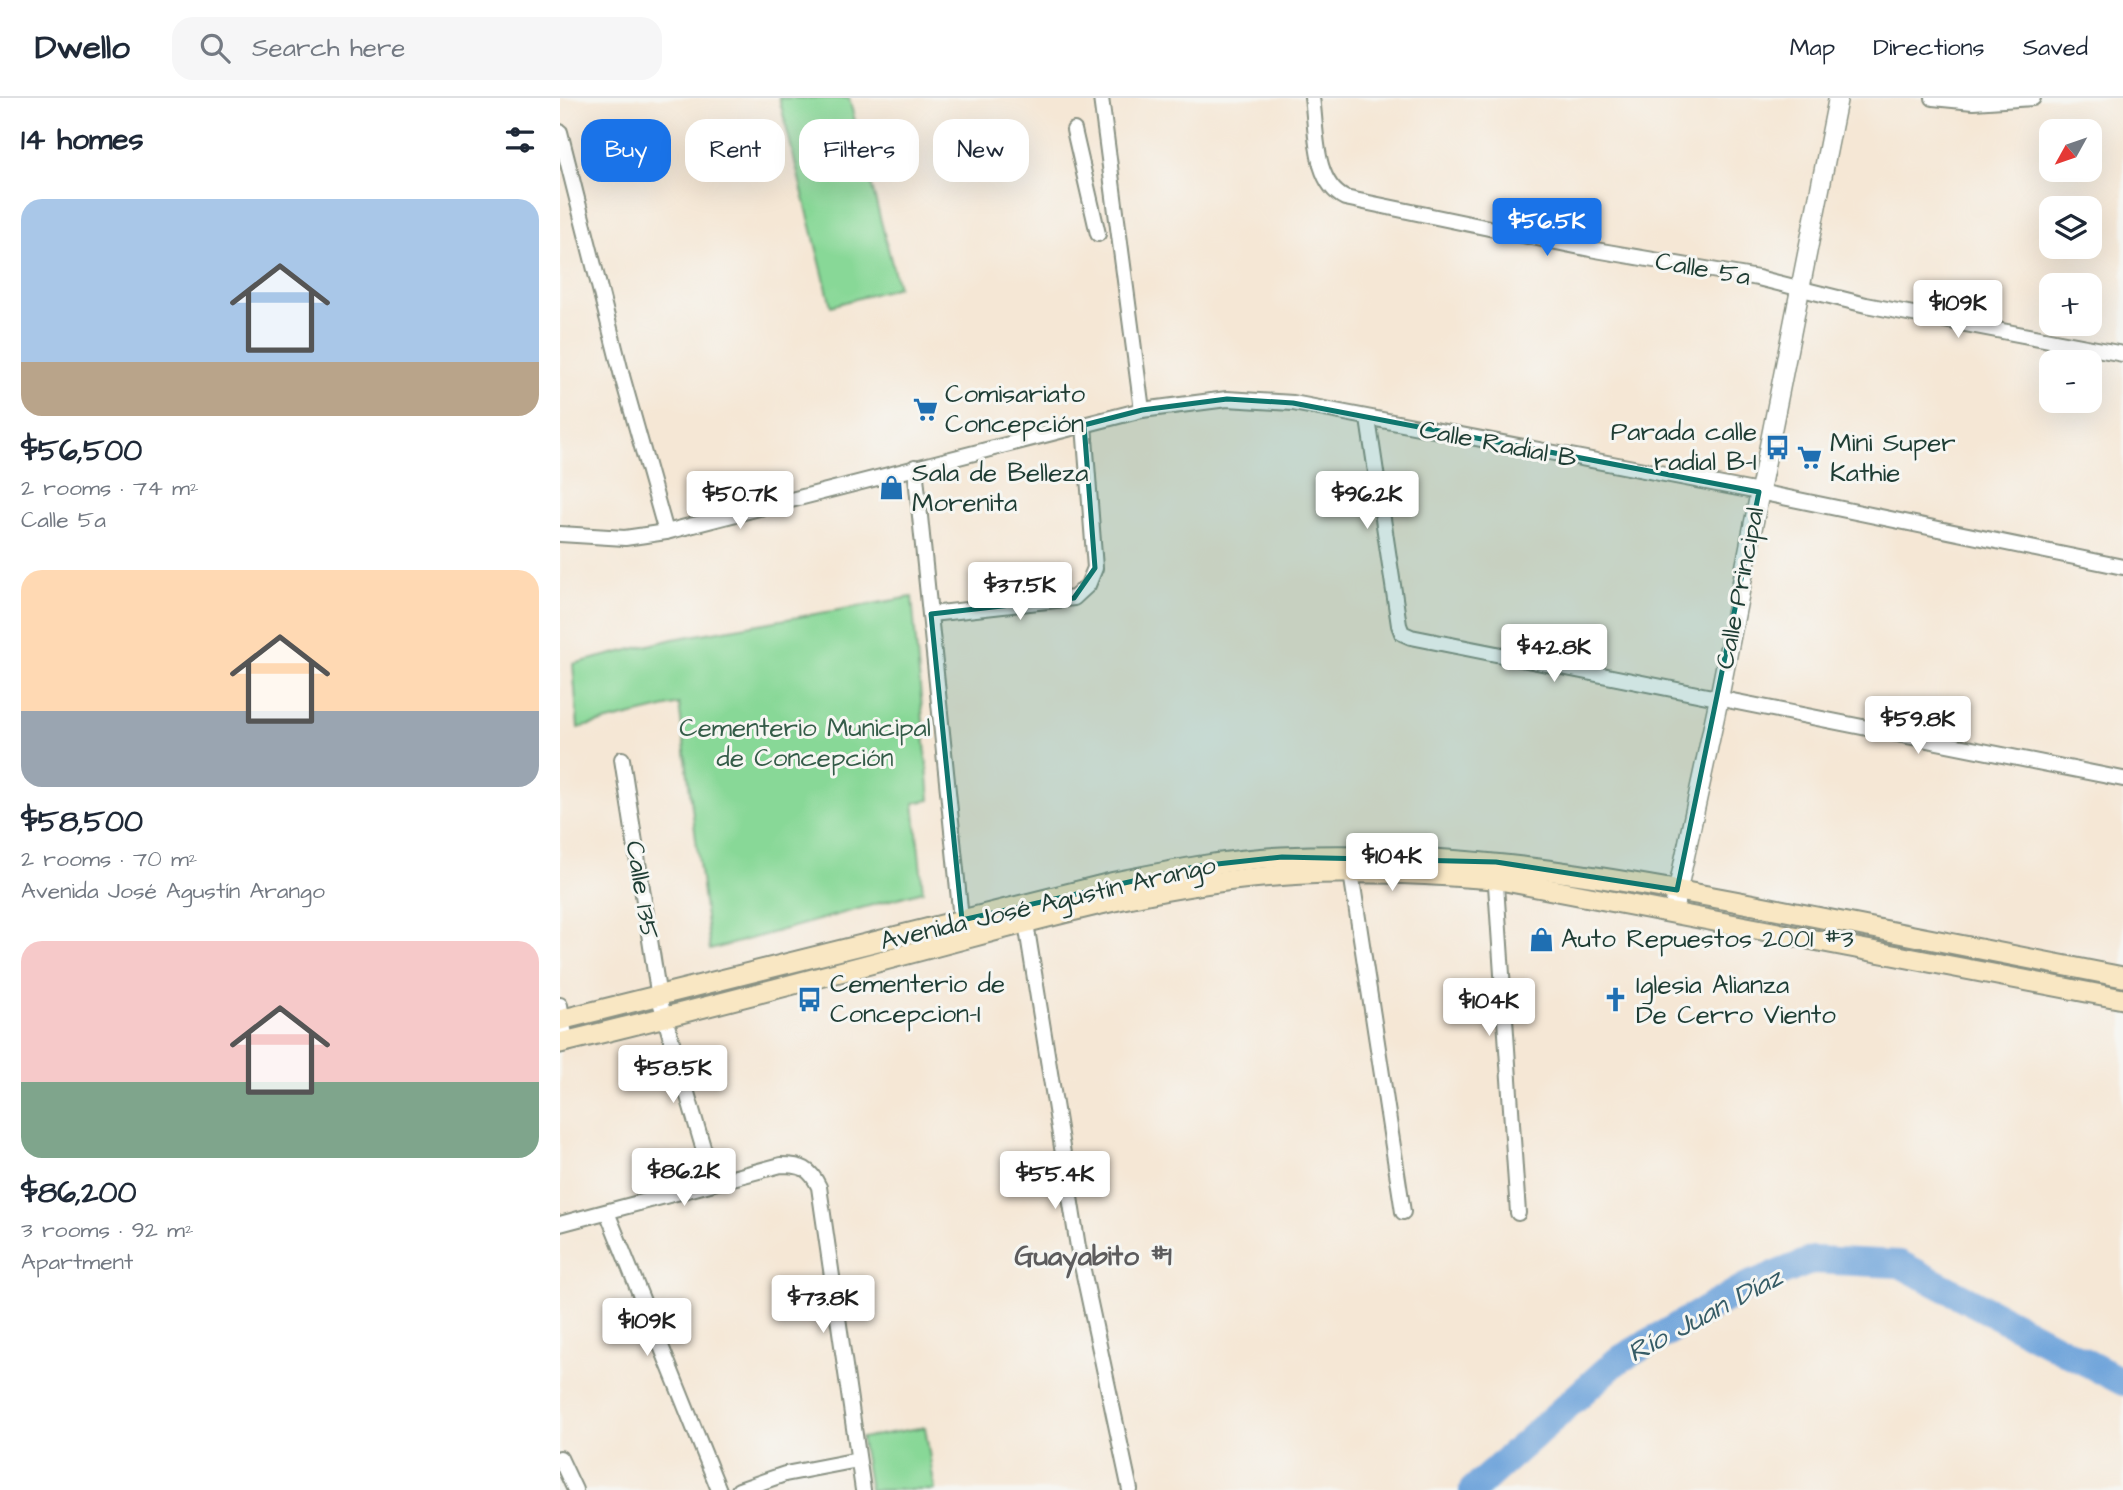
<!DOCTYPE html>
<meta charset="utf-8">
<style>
:root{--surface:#fff;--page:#f6f6f7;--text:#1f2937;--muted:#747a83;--line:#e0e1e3;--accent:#1a73e8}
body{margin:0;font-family:"Architects Daughter",sans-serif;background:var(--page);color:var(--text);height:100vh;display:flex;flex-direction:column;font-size:26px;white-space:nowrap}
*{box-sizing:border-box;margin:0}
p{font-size:23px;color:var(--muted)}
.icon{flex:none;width:38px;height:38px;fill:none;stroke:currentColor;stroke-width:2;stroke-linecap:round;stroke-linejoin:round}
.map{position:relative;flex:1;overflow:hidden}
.panel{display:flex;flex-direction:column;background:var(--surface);width:560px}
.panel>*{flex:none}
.guide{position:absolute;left:21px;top:21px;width:665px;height:63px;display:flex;gap:14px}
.needle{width:46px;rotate:230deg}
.buttons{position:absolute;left:1479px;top:21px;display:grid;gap:14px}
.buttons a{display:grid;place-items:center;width:63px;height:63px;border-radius:14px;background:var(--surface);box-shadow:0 7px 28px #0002;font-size:35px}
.price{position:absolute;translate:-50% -60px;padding:0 16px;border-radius:7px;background:#fff;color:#222;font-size:23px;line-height:46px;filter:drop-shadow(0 2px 4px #0008)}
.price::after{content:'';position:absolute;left:50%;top:42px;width:21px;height:16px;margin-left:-10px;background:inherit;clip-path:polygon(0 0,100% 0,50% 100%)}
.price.selected{background:var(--accent);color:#fff}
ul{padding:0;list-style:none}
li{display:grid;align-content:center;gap:14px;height:371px;padding:0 21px}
li span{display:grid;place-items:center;height:217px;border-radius:21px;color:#555}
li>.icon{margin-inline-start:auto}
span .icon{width:126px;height:126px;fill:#fffc;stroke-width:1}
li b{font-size:30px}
h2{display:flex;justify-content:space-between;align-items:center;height:84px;padding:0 21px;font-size:30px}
.pill{padding:0 24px;border-radius:21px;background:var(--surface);box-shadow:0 7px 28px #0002;font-size:24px;line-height:63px}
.pill.selected{background:var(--accent);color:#fff}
header{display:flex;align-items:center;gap:42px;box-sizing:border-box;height:98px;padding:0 35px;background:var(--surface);border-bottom:2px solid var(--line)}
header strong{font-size:33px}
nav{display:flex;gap:38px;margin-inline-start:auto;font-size:24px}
.search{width:490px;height:63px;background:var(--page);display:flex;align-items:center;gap:18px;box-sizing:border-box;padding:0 24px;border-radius:21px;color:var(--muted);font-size:26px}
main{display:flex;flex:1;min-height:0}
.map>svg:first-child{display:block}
</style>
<header>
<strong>Dwello</strong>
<div class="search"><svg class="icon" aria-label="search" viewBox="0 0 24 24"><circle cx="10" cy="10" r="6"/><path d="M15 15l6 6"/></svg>Search here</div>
<nav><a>Map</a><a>Directions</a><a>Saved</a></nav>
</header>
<main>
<section class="panel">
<h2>14 homes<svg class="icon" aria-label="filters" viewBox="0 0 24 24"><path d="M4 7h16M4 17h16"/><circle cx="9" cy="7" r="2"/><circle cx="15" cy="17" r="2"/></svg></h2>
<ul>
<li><span style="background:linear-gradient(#a9c7e8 75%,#b9a48a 0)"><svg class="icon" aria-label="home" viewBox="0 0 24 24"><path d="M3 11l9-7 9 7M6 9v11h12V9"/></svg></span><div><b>$56,500</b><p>2 rooms · 74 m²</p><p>Calle 5a</p></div></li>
<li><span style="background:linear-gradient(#ffd9b3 65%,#9aa5b1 0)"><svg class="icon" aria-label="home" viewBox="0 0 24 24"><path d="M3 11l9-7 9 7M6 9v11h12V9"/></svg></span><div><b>$58,500</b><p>2 rooms · 70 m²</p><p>Avenida José Agustín Arango</p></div></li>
<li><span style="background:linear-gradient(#f6c9c9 65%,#7fa58c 0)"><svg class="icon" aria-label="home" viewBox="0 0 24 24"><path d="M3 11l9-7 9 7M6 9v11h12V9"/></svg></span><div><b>$86,200</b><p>3 rooms · 92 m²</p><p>Apartment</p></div></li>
</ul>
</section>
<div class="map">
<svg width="1563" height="1392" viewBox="0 0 1563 1392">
<rect width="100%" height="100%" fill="#f6f6f2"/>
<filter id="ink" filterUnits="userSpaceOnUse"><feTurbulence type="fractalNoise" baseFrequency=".0143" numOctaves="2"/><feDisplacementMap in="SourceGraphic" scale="14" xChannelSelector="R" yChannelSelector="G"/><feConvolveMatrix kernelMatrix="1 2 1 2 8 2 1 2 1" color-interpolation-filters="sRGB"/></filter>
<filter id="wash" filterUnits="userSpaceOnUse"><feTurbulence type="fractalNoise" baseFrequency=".00686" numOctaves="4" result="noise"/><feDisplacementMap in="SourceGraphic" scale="28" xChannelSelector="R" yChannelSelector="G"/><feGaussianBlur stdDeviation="1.57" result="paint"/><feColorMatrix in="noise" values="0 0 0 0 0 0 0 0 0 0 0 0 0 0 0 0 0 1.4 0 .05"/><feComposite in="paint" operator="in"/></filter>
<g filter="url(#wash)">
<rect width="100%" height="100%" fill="#f5e7d5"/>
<!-- green -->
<g fill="#88d897" stroke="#548a66" stroke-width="2">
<path d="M219,0H289L338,189L271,208Z"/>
<path d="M352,499L370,702L354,705L363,793L150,852L119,606L18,630L13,566L113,541Z"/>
<path d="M365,1329L375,1392H310L301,1340Z"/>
</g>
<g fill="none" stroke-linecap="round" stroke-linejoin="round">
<!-- river -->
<path stroke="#6da3da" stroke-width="28" d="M913,1392L1057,1263L1187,1188L1253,1162L1340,1166L1563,1284"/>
</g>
</g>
<g filter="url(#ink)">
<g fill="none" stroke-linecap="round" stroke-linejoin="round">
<defs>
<g id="minor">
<path d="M541,0L582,312"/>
<path d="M752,0C757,32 753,84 785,100L1030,151L1198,180L1306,207L1563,256"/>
<path d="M1373,0L1413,4L1473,0"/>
<path d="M514,32L538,136"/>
<path d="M0,34L62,278L106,434"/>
<path d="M808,321L839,527L842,535L851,539L1563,681"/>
<path d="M355,369L402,831"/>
<path d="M0,436L65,440L106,434L582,312L667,301L733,305L1199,394L1563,469"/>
<path d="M371,516L514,500L528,487L535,470L524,327"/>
<path d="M62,661L99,900L153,1083"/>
<path d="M790,768L843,1114"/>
<path d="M935,772L958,1115"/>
<path d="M466,825L518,1149L570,1392"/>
<path d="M0,907L6,944"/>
<path d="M47,1114L159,1392"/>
<path d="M0,1126L221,1067C242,1067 250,1070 259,1089L303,1392"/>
<path d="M0,1360L15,1392"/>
<path d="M179,1392L225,1376L298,1362"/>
</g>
<path id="tertiary" d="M1113,814L1159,600L1278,0"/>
<g id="secondary">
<path d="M0,922L555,784C610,773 665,762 722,759C899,751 1064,781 1236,815C1345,836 1454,858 1563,879"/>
<path d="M0,945C124,915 247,883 370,850C487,819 607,784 728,777C798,772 866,776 935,781L1563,901"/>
</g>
</defs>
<!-- minor casing -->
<use href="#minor" stroke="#8a9284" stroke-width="18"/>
<!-- tertiary casing -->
<use href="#tertiary" stroke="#8a9284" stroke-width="21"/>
<!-- secondary casing -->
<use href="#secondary" stroke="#8a9284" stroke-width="23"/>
<!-- minor -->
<use href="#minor" stroke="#fff" stroke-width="14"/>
<!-- tertiary -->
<use href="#tertiary" stroke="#fff" stroke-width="18"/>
<!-- secondary -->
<use href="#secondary" stroke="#f9e7c3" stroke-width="19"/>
</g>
</g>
<!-- marked area -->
<path fill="#0f766e" fill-opacity="0.2" stroke="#0f766e" stroke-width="5" stroke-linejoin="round" d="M667,301L733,305L1199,394L1117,792L936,764L722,759L639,768L402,822L371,516L514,500L535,470L524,327L582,312Z"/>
<!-- icons -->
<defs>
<symbol id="supermarket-bare" viewBox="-9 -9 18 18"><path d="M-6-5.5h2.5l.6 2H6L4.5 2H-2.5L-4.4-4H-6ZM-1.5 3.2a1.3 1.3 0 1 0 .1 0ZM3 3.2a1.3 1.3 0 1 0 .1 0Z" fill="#1f6fb2" stroke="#f6f6f2" stroke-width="2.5" paint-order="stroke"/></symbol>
<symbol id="bus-bare" viewBox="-9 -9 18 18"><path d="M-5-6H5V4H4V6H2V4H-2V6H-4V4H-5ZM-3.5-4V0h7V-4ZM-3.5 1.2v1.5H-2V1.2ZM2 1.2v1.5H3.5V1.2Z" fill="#1f6fb2" stroke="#f6f6f2" stroke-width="2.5" paint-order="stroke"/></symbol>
<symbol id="shop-bare" viewBox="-9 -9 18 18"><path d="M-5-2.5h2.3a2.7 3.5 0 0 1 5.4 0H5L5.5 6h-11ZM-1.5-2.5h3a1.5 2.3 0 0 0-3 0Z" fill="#1f6fb2" stroke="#f6f6f2" stroke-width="2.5" paint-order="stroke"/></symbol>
<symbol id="church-bare" viewBox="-9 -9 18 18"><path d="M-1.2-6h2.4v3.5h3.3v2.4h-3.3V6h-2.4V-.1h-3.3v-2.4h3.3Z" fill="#1f6fb2" stroke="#f6f6f2" stroke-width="2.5" paint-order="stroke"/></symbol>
</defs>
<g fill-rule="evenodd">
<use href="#supermarket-bare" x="348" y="294" width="35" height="35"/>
<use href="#bus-bare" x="1200" y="332" width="35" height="35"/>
<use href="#supermarket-bare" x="1232" y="342" width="35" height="35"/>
<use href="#shop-bare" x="314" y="372" width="35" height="35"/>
<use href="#shop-bare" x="964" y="824" width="35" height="35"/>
<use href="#bus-bare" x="232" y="884" width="35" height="35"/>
<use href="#church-bare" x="1038" y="884" width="35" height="35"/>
</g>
<g text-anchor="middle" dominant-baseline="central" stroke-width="6" stroke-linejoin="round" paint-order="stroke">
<!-- street labels -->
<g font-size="26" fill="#1f3d34" stroke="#f6f6f2">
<text transform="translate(1143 171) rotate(10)">Calle 5a</text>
<text transform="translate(938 346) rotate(11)">Calle Radial B</text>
<text transform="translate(1180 490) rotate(-79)">Calle Principal</text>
<text transform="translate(82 792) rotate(81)">Calle 135</text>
<text transform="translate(488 805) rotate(-13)">Avenida José Agustín Arango</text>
</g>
<!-- poi labels -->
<g font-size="26" fill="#1f3d34" stroke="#f6f6f2" text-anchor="start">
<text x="385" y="296">Comisariato<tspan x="385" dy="30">Concepción</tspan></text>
<text x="1197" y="334" text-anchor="end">Parada calle<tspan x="1197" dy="30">radial B-I</tspan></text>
<text x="1270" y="345">Mini Super<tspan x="1270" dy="30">Kathie</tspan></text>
<text x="352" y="375">Sala de Belleza<tspan x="352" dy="30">Morenita</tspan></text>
<text x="1001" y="841">Auto Repuestos 2001 #3</text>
<text x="270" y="886">Cementerio de<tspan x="270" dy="30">Concepcion-I</tspan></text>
<text x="1076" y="887">Iglesia Alianza<tspan x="1076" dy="30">De Cerro Viento</tspan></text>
</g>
<!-- park labels -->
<g font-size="26" fill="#345c48" stroke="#f6f6f2">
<text x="245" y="630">Cementerio Municipal<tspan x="245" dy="30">de Concepción</tspan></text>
</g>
<!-- neighbourhood labels -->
<g font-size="28" font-weight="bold" fill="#5d5c5d" stroke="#f6f6f2">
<text x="533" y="1158">Guayabito #1</text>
</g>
<!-- water labels -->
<g font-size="28" font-style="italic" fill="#365c66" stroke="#f6f6f2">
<text transform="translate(1145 1217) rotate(-28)">Río Juan Díaz</text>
</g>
</g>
</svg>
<div class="buttons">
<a><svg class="needle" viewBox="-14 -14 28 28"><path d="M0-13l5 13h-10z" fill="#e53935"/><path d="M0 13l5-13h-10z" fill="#747a83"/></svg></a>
<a><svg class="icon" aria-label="layers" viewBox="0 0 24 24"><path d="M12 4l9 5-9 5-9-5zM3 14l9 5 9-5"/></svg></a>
<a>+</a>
<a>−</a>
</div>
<b class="price selected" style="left:987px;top:160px">$56.5K</b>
<b class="price" style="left:1398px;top:242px">$109K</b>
<b class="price" style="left:180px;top:433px">$50.7K</b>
<b class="price" style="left:807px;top:433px">$96.2K</b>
<b class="price" style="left:460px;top:524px">$37.5K</b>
<b class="price" style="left:994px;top:586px">$42.8K</b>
<b class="price" style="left:1358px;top:658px">$59.8K</b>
<b class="price" style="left:832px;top:795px">$104K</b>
<b class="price" style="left:929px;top:940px">$104K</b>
<b class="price" style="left:113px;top:1007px">$58.5K</b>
<b class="price" style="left:124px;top:1110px">$86.2K</b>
<b class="price" style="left:495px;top:1113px">$55.4K</b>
<b class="price" style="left:263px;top:1237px">$73.8K</b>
<b class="price" style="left:87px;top:1260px">$109K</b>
<div class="guide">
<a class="pill selected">Buy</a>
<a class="pill">Rent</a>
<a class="pill">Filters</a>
<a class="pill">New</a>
</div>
</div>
</main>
